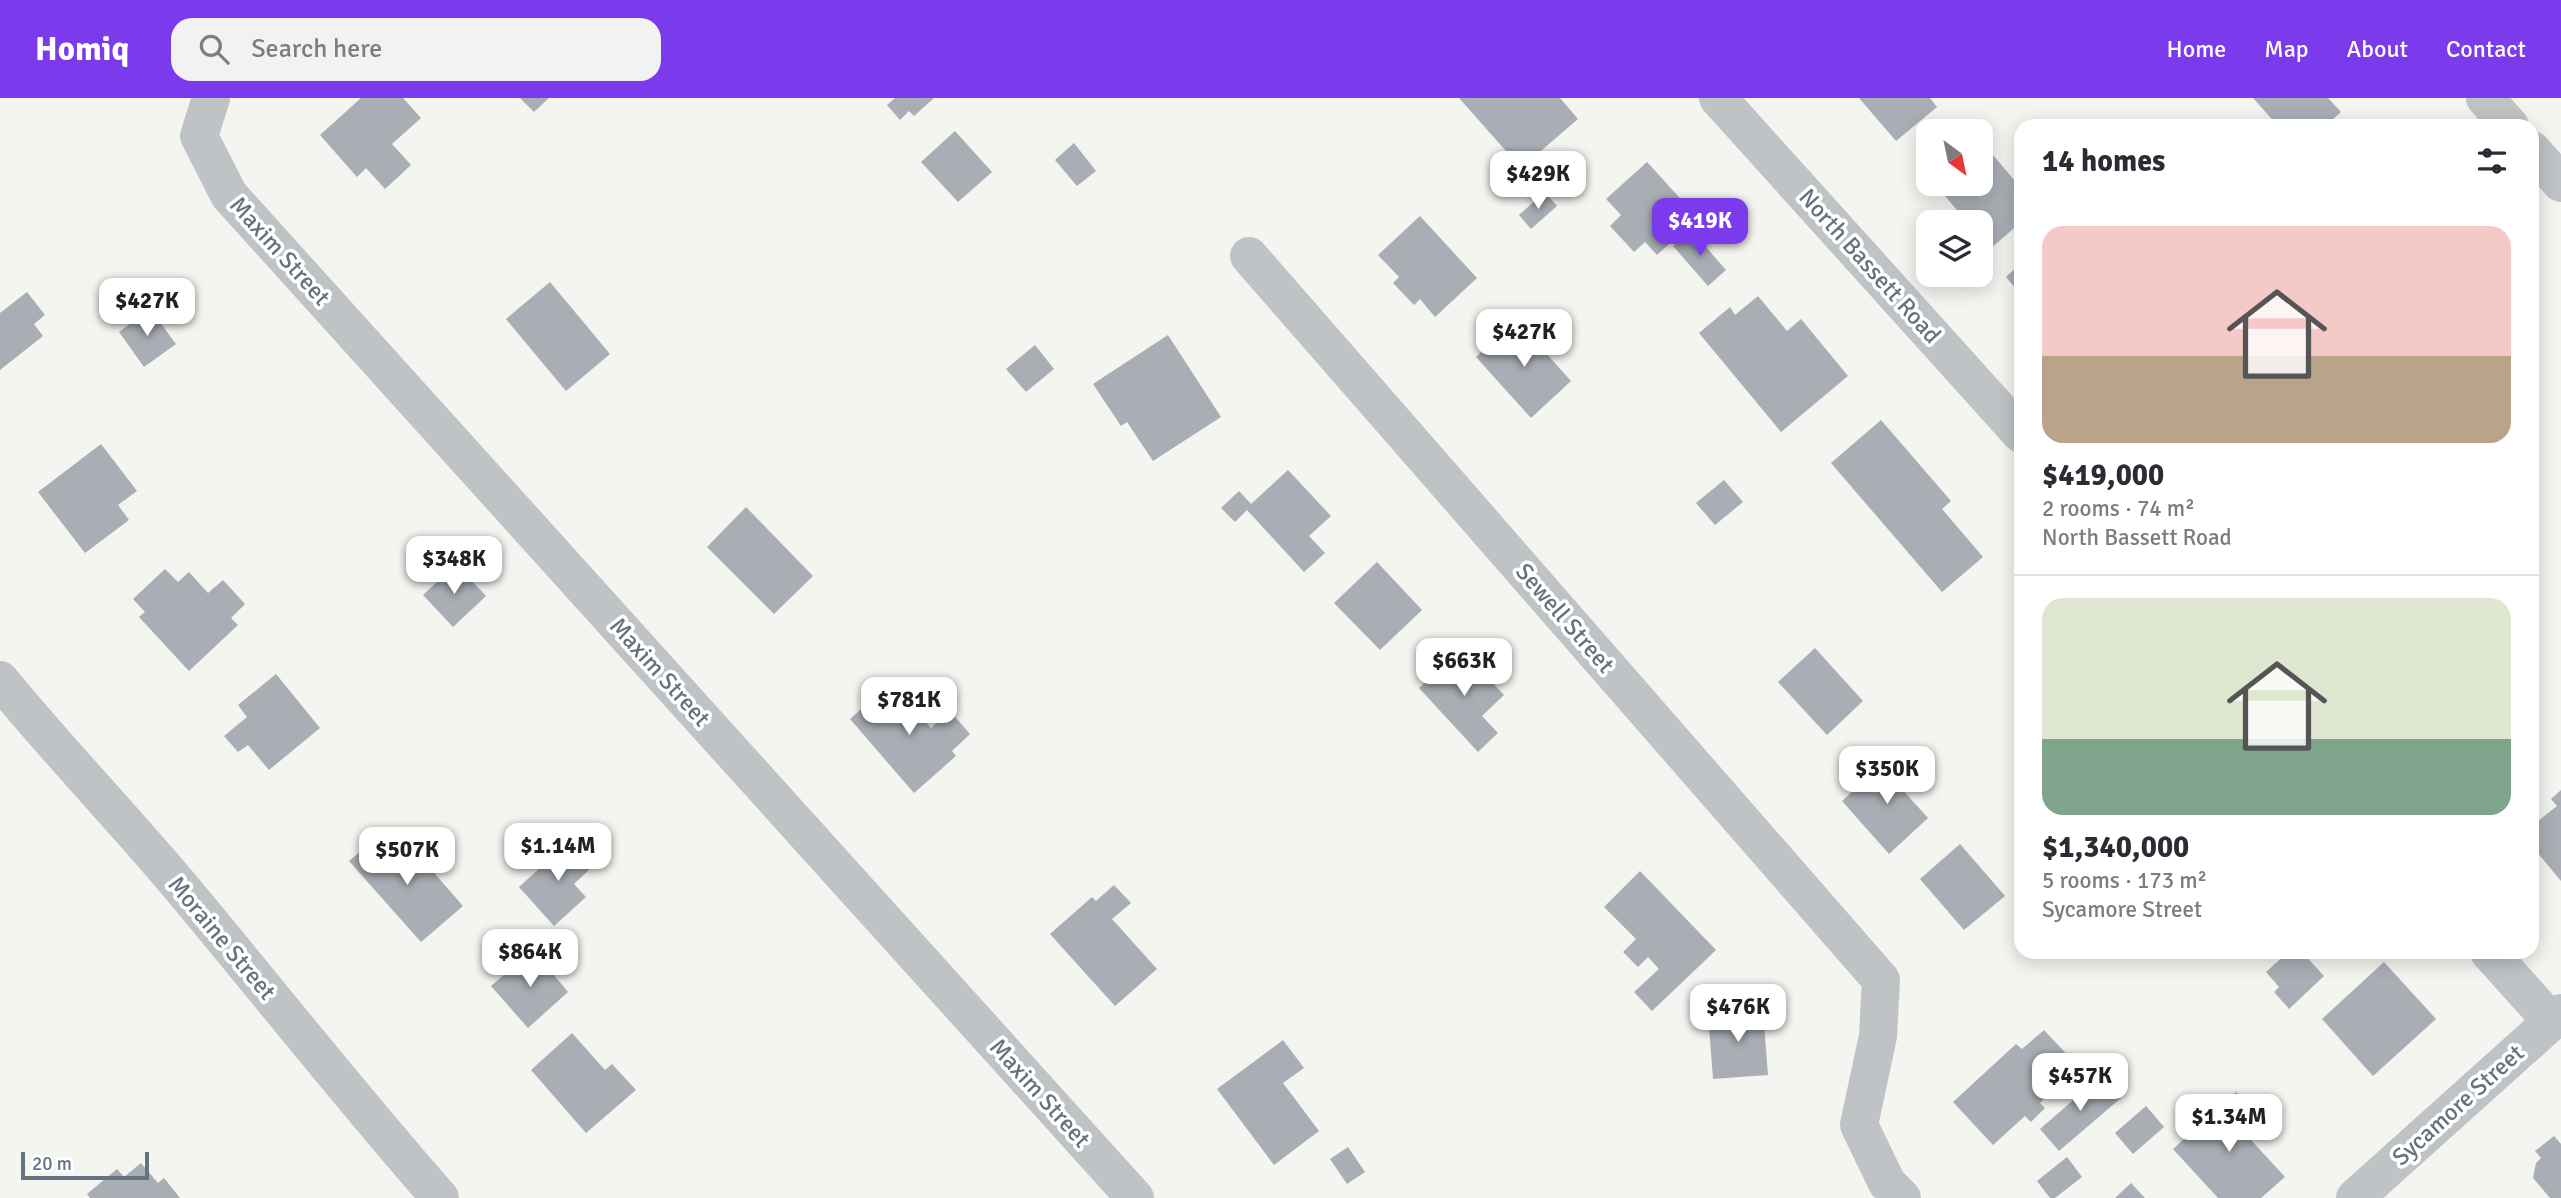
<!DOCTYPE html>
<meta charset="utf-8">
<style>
:root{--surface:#fff;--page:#f2f2f3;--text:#2b2b33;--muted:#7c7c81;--line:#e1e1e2;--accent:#7c3aed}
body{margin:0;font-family:Signika,sans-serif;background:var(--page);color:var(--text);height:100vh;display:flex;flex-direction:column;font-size:26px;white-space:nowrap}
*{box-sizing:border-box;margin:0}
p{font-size:23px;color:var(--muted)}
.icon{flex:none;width:38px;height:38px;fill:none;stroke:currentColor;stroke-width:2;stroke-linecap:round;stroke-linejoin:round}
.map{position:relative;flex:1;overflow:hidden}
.details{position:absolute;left:2014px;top:21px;width:525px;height:840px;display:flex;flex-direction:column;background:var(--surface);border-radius:21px;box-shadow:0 4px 18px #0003}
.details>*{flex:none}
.needle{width:46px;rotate:147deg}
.tools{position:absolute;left:1916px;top:21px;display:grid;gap:14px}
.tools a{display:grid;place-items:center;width:77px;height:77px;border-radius:14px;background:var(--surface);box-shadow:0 4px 18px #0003;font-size:35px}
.scale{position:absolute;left:21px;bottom:18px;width:128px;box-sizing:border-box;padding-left:7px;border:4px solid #65727f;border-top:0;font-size:19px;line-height:24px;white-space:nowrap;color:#65727f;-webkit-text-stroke:5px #fff;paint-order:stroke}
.price{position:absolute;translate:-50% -60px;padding:0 16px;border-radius:14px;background:#fff;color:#222;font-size:23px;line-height:46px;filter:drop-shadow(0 2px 4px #0008)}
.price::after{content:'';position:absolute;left:50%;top:42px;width:21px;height:16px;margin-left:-10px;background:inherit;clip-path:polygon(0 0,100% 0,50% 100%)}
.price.selected{background:var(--accent);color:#fff}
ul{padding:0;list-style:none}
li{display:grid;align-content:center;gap:14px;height:371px;padding:0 28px}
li+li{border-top:2px solid var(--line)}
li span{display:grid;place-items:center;height:217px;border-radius:21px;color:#555}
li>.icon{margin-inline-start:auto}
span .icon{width:126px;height:126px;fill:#fffc;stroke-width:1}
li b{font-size:30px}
h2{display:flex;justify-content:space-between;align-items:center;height:84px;padding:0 28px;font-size:30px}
header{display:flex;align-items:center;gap:42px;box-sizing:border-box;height:98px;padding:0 35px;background:var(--accent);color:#fff}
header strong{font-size:33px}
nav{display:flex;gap:38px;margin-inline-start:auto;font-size:24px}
.search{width:490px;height:63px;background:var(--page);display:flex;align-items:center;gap:18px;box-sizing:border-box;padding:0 24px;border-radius:21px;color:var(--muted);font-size:26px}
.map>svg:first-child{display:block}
</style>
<header>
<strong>Homiq</strong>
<div class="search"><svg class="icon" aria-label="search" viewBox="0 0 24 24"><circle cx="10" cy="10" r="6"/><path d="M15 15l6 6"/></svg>Search here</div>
<nav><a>Home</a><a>Map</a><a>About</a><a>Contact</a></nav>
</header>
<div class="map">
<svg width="2561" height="1100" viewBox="0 0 2561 1100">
<rect width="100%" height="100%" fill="#f4f4f0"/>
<!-- building -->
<g fill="#a8aeb4">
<path d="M361,0H403L421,20L392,46L411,67L385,91L366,70L357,79L320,37Z"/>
<path d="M520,0H549L534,14Z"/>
<path d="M895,0H934L914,18L909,13L900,22L887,7Z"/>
<path d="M1459,0H1560L1578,21L1521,70Z"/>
<path d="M1859,0H1930L1937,9L1896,43Z"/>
<path d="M2253,0H2328L2341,14L2325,28H2278Z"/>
<path d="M955,33L992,74L958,104L921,64Z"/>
<path d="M1981,43L2021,90V124L1990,151L1981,140V124H1967L1935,86H1981Z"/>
<path d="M1074,45L1096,73L1077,88L1055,62Z"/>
<path d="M1647,64L1698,120L1657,157L1645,144L1634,154L1610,128L1621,117L1606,101Z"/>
<path d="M1545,94L1557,108L1531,131L1519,117Z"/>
<path d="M1420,118L1477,180L1435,219L1420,201L1414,207L1393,185L1399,179L1378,157Z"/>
<path d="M1691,132L1726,172L1708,188L1673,148Z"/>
<path d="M2021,165V197L2006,179Z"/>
<path d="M550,184L610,256L566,293L506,221Z"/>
<path d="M27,194L45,217L34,226L43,238L0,272V215Z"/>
<path d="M1758,198L1787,233L1801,221L1848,278L1781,334L1699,235L1730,209L1735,217Z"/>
<path d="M150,211L176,246L144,269L119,234Z"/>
<path d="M1516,222L1571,283L1531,320L1476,259Z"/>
<path d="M1168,237L1221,319L1153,363L1127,324L1121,328L1093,286Z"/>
<path d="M1035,247L1054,271L1026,294L1006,271Z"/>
<path d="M1881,322L1951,403L1942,411L1983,459L1942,494L1831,365Z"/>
<path d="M101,346L137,393L118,407L129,422L85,455L38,394Z"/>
<path d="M1288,372L1331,418L1309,438L1325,455L1304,474L1247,412L1235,424L1221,410L1239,393L1251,406Z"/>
<path d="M1724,382L1743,404L1715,427L1696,405Z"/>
<path d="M746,409L813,478L774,516L707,449Z"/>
<path d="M1377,464L1422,512L1380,552L1334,505Z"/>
<path d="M456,466L486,498L453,529L423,497Z"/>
<path d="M165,471L178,484L189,474L208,495L223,482L245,506L231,520L238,527L189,573L139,519L145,514L133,501Z"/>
<path d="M1815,550L1863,603L1827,637L1778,584Z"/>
<path d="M1461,551L1504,597L1482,618L1498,635L1478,654L1419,590Z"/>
<path d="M276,576L320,630L269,672L248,647L238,654L224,638L247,619L238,607Z"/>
<path d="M891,585L931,630L950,613L970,636L952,653L956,658L914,695L850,621Z"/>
<path d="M1900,659L1915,677L1901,690L1928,720L1889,756L1842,703L1880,668L1884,673Z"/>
<path d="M2561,692V783L2532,748V728L2557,708L2551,701Z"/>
<path d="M378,739L393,756L407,744L463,808L421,844L349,763Z"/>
<path d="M571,742L593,768L574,786L586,799L554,828L519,789Z"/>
<path d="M1960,746L2005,798L1964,832L1920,781Z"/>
<path d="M1640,773L1716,852L1652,913L1634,894L1659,871L1648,859L1638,869L1623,854L1636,841L1604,809Z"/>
<path d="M1114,787L1131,805L1112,821L1157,871L1115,908L1050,836L1092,799L1096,803Z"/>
<path d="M533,852L568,894L528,930L491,888Z"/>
<path d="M2288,854H2302L2324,878L2289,911L2274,894L2279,889L2266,874Z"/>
<path d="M2384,864L2436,921L2373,978L2322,921Z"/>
<path d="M1763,912L1768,977L1713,981L1708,916Z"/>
<path d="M2044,932L2074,964L2052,985L2057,989L2040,1005L2045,1010L2031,1024L2025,1018L1993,1047L1953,1004L2016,946L2022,951Z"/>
<path d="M572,935L605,972L612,966L636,992L586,1035L531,972Z"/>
<path d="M1283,942L1304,970L1283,985L1319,1033L1274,1067L1217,991Z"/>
<path d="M2101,978L2121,1000L2059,1053L2040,1031Z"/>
<path d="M2236,994L2256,1016L2240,1030L2285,1079L2261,1100H2218L2173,1051Z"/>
<path d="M2146,1008L2164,1029L2133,1056L2115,1035Z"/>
<path d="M2554,1038L2561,1046V1100H2550L2533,1080L2536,1065L2541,1060L2535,1053Z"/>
<path d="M1348,1049L1365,1074L1347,1086L1330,1061Z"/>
<path d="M2067,1059L2082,1079L2055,1100H2050L2037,1083Z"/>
<path d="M141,1065L158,1085L164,1080L180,1100H90L87,1096L117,1071L124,1079Z"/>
<path d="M2131,1085L2145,1100H2115Z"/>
</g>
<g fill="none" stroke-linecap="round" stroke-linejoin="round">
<!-- minor -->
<g stroke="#bfc3c6" stroke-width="38">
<path d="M211,0L199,38L229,97L1135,1100"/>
<path d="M1718,0L2021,336"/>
<path d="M2485,0L2510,28"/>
<path d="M2532,52L2561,85"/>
<path d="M1249,158L1881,882L1878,938L1859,1027L1887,1085L1902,1100"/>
<path d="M0,582C59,654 125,722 185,794C270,896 352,1000 440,1100"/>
<path d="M2489,854L2551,923"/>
<path d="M2355,1100L2561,915"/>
</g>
</g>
<g text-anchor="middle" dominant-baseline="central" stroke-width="7" stroke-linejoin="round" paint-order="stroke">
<!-- street labels -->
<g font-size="24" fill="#65727f" stroke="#fff">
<text transform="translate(280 153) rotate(48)">Maxim Street</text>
<text transform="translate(1870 168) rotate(48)">North Bassett Road</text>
<text transform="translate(1565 520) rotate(49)">Sewell Street</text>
<text transform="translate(660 574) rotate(48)">Maxim Street</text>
<text transform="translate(222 840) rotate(50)">Moraine Street</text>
<text transform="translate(1040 995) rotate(48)">Maxim Street</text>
<text transform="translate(2458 1007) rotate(-42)">Sycamore Street</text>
</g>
</g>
</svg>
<div class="tools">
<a><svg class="needle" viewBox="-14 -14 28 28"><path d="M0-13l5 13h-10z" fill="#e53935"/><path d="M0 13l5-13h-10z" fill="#7c7c81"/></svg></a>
<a><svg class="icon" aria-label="layers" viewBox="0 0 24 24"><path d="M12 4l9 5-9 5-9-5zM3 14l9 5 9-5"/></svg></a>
</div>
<div class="scale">20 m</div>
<b class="price" style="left:1538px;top:113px">$429K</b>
<b class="price selected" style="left:1700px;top:160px">$419K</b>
<b class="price" style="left:147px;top:240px">$427K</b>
<b class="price" style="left:1524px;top:271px">$427K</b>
<b class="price" style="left:454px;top:498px">$348K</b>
<b class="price" style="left:1464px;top:600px">$663K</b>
<b class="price" style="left:909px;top:639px">$781K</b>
<b class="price" style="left:1887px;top:708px">$350K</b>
<b class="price" style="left:558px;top:785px">$1.14M</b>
<b class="price" style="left:407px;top:789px">$507K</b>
<b class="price" style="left:530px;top:891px">$864K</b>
<b class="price" style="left:1738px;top:946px">$476K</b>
<b class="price" style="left:2080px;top:1015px">$457K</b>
<b class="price" style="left:2229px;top:1056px">$1.34M</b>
<section class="details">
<h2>14 homes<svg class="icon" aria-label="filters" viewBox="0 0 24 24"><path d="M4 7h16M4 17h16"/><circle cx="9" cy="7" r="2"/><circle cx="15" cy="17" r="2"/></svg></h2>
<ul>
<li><span style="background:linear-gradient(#f6c9c9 60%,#b9a48a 0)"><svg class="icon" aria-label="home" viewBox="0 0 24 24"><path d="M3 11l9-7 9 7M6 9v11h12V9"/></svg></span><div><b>$419,000</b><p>2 rooms · 74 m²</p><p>North Bassett Road</p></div></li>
<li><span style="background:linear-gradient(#dfe7d0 65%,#7fa58c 0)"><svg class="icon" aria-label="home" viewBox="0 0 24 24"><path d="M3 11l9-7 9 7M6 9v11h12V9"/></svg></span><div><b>$1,340,000</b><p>5 rooms · 173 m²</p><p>Sycamore Street</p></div></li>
</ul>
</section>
</div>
